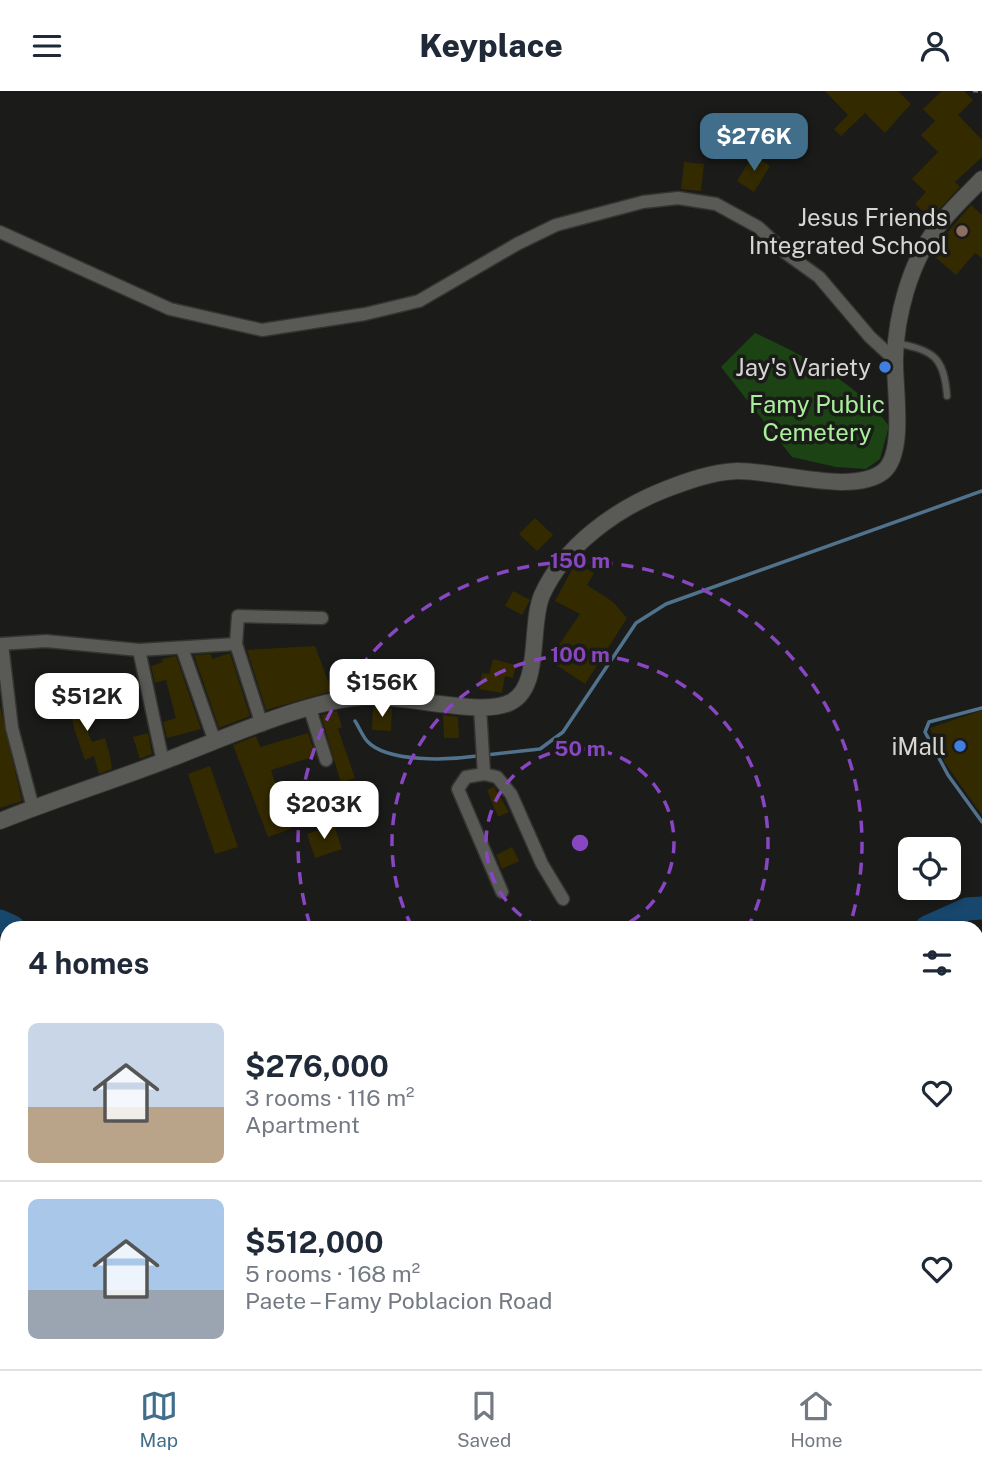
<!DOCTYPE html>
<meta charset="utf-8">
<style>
:root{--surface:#fff;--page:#f6f6f7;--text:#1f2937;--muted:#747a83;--line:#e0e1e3;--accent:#416e8b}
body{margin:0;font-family:"Public Sans",sans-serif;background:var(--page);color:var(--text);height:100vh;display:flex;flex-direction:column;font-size:26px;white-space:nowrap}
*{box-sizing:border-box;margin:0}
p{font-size:23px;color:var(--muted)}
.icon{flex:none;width:38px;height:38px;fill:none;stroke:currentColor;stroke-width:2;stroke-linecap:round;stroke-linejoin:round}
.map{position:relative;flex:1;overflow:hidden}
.sheet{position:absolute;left:0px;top:830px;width:984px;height:450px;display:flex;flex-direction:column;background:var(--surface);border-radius:21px 21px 0 0;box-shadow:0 4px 10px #0003}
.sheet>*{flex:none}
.tools{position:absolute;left:898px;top:746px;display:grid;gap:14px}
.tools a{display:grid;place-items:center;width:63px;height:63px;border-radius:10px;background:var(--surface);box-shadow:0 4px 10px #0003;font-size:35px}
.price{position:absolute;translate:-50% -60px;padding:0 16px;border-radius:14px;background:#fff;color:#222;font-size:23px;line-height:46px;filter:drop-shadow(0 2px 4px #0008)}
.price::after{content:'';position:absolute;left:50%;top:42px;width:21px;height:16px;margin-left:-10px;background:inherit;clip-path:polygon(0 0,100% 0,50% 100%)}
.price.on{background:var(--accent);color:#fff}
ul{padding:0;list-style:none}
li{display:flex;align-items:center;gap:21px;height:175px;padding:0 28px}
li+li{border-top:2px solid var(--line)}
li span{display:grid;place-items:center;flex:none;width:196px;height:140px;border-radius:10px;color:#555}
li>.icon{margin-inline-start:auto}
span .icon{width:84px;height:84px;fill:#fffc;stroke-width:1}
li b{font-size:30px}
h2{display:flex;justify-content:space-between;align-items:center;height:84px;padding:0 28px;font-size:30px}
header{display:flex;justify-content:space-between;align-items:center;height:91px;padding:0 28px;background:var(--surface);font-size:32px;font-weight:800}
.dock{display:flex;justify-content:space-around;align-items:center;height:98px;border-top:2px solid var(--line);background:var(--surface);font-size:19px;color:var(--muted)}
.dock a{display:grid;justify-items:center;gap:4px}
.dock .on{color:var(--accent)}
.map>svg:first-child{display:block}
</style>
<header><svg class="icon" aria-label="menu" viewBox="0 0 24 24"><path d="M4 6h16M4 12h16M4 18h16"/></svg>Keyplace<svg class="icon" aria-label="person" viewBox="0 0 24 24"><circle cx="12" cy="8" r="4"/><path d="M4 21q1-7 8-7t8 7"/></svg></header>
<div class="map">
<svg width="982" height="1278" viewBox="0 0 982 1278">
<rect width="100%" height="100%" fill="#1b1b19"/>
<!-- green -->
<path fill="#1b4313" d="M755,242C801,263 859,293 889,335L880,368L866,378L836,376L792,366L721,276Z"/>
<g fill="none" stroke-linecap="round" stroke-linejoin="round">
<!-- stream -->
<g stroke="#50728c" stroke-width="3.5">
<path d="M982,617L929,631L925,641L948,684L982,731"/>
<path d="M355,630C359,636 362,644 367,650C387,672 449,669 477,665"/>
<path d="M486,664L540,658L563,641L636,532L666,513L982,400"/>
</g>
<!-- river -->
<g stroke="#17476c" stroke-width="23">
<path d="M0,830L13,836"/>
<path d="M927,836L967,818L982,817"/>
<path d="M0,1120L7,1122"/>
<path d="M119,1278V1272"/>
</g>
</g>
<!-- building -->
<g fill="#342a00">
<path d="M825,0H898L911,13L885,42L865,22L841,45L834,38L848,24Z"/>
<path d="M942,0H964L973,9L958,24L982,49V66L955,91L960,96L931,127L915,113L926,101L912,88L938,61L921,44L935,30L923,18Z"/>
<path d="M753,64L770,75L754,101L737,90Z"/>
<path d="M684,71L704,73L701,100L681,98Z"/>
<path d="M971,114L982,124V167L975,162L956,184L934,165L948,148L947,142Z"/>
<path d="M535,427L553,444L537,460L519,443Z"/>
<path d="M576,471L594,482L587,494L613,511L627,527L585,593L549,569L580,523L555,510Z"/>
<path d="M513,500L530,509L522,524L505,515Z"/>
<path d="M315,555L332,600L266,619L247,559Z"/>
<path d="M230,562L250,625L219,637L194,564L211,563L212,568Z"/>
<path d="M176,565L201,638L167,647L163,631L176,627L166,589L155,592L151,575L163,571L162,568Z"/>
<path d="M493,568L516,574L513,587L505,585L502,602L479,598L482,582L489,583Z"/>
<path d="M409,584L431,586L430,601L408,598Z"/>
<path d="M76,592L88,642L92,651L105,647L110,665L112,678L99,683L94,665L85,669L75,640L64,594Z"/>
<path d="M0,615L22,710L0,717Z"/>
<path d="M373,616L392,617L391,640L372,639Z"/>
<path d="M982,619V724L945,672L930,637Z"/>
<path d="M337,620L342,636L338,638L355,687L341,692L321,624Z"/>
<path d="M443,624L458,626L459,647H444Z"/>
<path d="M148,642L152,663L140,668L133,646Z"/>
<path d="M308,642L316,665L271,679L291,738L268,746L233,654L256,645L260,656Z"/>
<path d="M210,675L238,756L215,763L188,683Z"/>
<path d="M494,696L509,721L498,726L487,699Z"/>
<path d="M334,734L342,758L315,767L307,743Z"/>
<path d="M512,756L519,770L502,778L496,764Z"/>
</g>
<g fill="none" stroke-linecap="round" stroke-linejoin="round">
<defs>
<path id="lane" d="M897,252C933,260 944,265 947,305"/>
<g id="street">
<path d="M0,141L170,218L262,239L365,223L419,210L517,153L556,134L643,111L678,107L716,113L758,136L787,163L819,186L870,246L894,268"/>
<path d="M0,553L46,550L139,559L236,553L238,525L322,527"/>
<path d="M2,553L12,637L33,717"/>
<path d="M236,553L262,634"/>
<path d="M182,557L215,651"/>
<path d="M139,559L163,671"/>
<path d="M480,616L484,683L497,686L511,703L542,773L563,808"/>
<path d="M310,618L326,669"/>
<path d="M484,683L466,686L458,698L502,801"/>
<path d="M976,869L982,867"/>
<path d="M0,911L7,918"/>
<path d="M976,1003L982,1013"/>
<path d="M976,1089L982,1085"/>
<path d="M0,1255L7,1240"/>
<path d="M187,1272V1278"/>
<path d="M329,1272V1278"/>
<path d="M499,1272V1278"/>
<path d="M589,1272V1278"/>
<path d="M960,1272L964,1278"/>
<path d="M256,1278V1272"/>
<path d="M414,1278V1272"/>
<path d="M768,1278L772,1272"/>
</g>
<path id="secondary" d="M0,730C55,708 112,690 167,669C222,648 306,610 362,606C400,602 482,627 511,611C542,595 529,534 542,504C564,455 616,418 664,399C687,390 712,381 737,380C776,379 854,405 884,380C906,360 894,296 895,267C896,225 910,172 936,138C949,120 967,104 982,88"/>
</defs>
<!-- lane casing -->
<use href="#lane" stroke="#343433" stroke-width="9"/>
<!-- street casing -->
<use href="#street" stroke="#343433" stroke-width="15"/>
<!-- secondary casing -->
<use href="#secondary" stroke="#343433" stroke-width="18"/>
<!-- path -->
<path stroke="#70706f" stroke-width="2.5" stroke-dasharray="5 3.5" stroke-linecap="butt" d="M973,0L982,1"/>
<!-- lane -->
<use href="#lane" stroke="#595956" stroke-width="6"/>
<!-- street -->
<use href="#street" stroke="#595956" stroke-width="12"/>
<!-- secondary -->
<use href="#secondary" stroke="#595956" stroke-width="16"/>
</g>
<!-- distance rings -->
<g fill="none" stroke="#8946c2" stroke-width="3.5" stroke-dasharray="12 9">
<path d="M539 836A94 94 0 1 1 621 836"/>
<path d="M412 836A188 188 0 1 1 748 836"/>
<path d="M310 834A282 282 0 1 1 850 834"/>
</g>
<!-- markers -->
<circle fill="#8d6e63" stroke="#1b1b19" stroke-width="2.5" cx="962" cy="140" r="7"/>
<g fill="#3f7fe0" stroke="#1b1b19" stroke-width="2.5">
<circle cx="885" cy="276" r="7"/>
<circle cx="960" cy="655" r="7"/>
</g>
<g text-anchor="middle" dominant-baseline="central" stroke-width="7" stroke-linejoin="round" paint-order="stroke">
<!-- poi labels -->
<g font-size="24" fill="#d6d6d5" stroke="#1b1b19" text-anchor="end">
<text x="948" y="126">Jesus Friends<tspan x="948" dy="28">Integrated School</tspan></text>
<text x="871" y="276">Jay's Variety</text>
<text x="946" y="655">iMall</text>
</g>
<!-- park labels -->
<g font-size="24" fill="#a9ef9b" stroke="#1b1b19">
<text x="817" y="313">Famy Public<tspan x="817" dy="28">Cemetery</tspan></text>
</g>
</g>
<circle cx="580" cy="752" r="10" fill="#8946c2" stroke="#1b1b19" stroke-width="3.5"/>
<g font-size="21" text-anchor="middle" font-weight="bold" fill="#8946c2" stroke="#1b1b19" stroke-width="7" stroke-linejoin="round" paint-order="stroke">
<text x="580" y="477">150 m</text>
<text x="580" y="571">100 m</text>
<text x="580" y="665">50 m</text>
</g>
</svg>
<div class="tools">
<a><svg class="icon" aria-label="locate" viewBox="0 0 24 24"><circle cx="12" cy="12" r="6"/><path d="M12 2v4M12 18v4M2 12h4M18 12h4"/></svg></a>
</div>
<b class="price on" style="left:754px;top:82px">$276K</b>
<b class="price" style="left:382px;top:628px">$156K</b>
<b class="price" style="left:87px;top:642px">$512K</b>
<b class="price" style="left:324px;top:750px">$203K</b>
<section class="sheet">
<h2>4 homes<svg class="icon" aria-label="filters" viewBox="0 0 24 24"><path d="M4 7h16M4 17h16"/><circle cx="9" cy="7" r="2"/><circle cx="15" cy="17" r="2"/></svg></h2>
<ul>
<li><span style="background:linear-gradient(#c9d6e8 60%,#b9a48a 0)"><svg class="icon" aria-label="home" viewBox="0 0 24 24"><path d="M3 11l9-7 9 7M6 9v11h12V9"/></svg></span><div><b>$276,000</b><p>3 rooms · 116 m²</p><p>Apartment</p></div><svg class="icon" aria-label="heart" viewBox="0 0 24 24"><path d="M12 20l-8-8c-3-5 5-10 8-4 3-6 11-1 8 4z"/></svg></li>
<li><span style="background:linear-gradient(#a9c7e8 65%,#9aa5b1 0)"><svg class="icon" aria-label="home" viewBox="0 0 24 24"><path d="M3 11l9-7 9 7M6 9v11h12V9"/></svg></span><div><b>$512,000</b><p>5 rooms · 168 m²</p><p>Paete – Famy Poblacion Road</p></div><svg class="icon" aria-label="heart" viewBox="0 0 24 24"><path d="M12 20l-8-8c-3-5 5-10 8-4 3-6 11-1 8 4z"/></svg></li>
</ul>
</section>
</div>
<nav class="dock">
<a class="on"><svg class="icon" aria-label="map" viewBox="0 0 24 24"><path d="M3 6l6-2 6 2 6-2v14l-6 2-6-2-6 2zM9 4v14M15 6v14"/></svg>Map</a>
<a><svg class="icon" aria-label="saved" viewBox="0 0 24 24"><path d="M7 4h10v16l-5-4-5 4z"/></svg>Saved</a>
<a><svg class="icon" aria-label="home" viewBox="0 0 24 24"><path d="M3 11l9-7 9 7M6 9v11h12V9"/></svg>Home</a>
</nav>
